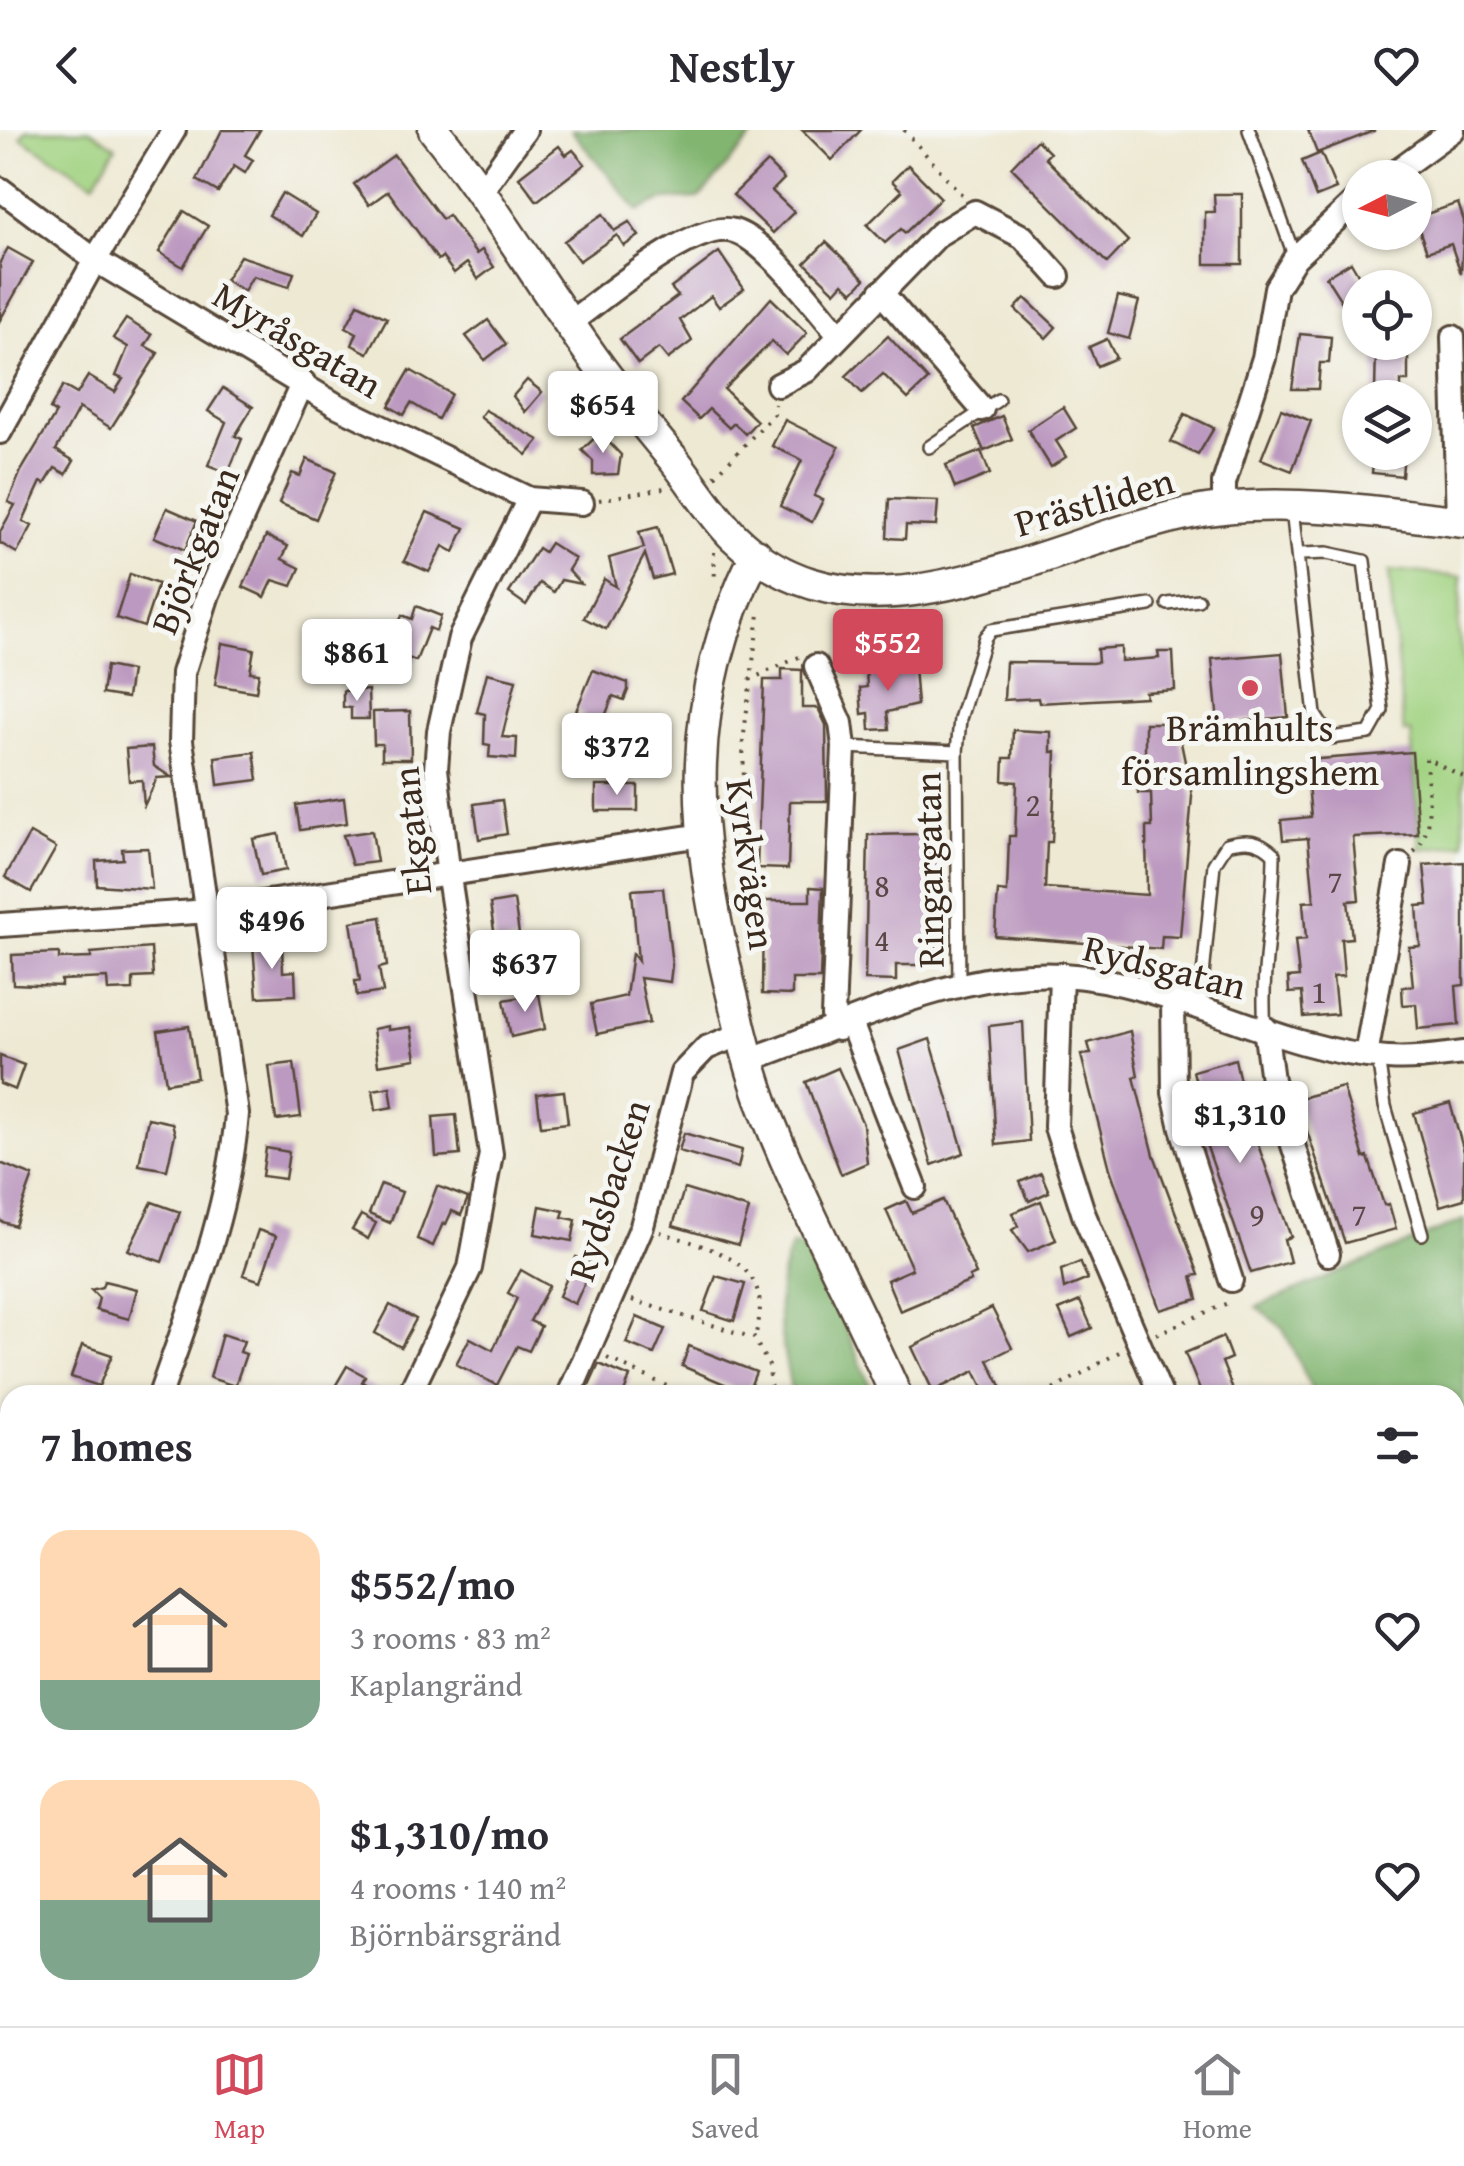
<!DOCTYPE html>
<meta charset="utf-8">
<style>
:root{--surface:#fff;--page:#f7f7f7;--text:#2b2b33;--muted:#7c7c81;--line:#e1e1e2;--accent:#d1495b}
body{margin:0;font-family:"Gentium Book Plus",serif;background:var(--page);color:var(--text);height:100vh;display:flex;flex-direction:column;font-size:38px;white-space:nowrap}
*{box-sizing:border-box;margin:0}
p{font-size:32px;color:var(--muted)}
.icon{flex:none;width:55px;height:55px;fill:none;stroke:currentColor;stroke-width:2;stroke-linecap:round;stroke-linejoin:round}
.map{position:relative;flex:1;overflow:hidden}
.panel{position:absolute;left:0px;top:1255px;width:1465px;height:642px;display:flex;flex-direction:column;background:var(--surface);border-radius:30px 30px 0 0;box-shadow:0 2px 8px #0004}
.panel>*{flex:none}
.needle{width:65px;rotate:264deg}
.tools{position:absolute;left:1342px;top:30px;display:grid;gap:20px}
.tools a{display:grid;place-items:center;width:90px;height:90px;border-radius:50%;background:var(--surface);box-shadow:0 2px 8px #0004;font-size:50px}
.price{position:absolute;translate:-50% -85px;padding:0 22px;border-radius:10px;background:#fff;color:#222;font-size:32px;line-height:65px;filter:drop-shadow(0 2px 5px #0008)}
.price::after{content:'';position:absolute;left:50%;top:60px;width:30px;height:22px;margin-left:-15px;background:inherit;clip-path:polygon(0 0,100% 0,50% 100%)}
.price.on{background:var(--accent);color:#fff}
ul{padding:0;list-style:none}
li{display:flex;align-items:center;gap:30px;height:250px;padding:0 40px}
li span{display:grid;place-items:center;flex:none;width:280px;height:200px;border-radius:30px;color:#555}
li>.icon{margin-inline-start:auto}
span .icon{width:120px;height:120px;fill:#fffc;stroke-width:1}
li b{font-size:42px}
h2{display:flex;justify-content:space-between;align-items:center;height:120px;padding:0 40px;font-size:42px}
header{display:flex;justify-content:space-between;align-items:center;height:130px;padding:0 40px;background:var(--surface);font-size:45px;font-weight:800}
.dock{display:flex;justify-content:space-around;align-items:center;height:140px;border-top:2px solid var(--line);background:var(--surface);font-size:28px;color:var(--muted)}
.dock a{display:grid;justify-items:center;gap:5px}
.dock .on{color:var(--accent)}
.map>svg:first-child{display:block}
</style>
<header><svg class="icon" aria-label="back" viewBox="0 0 24 24"><path d="M15 5l-7 7 7 7"/></svg>Nestly<svg class="icon" aria-label="heart" viewBox="0 0 24 24"><path d="M12 20l-8-8c-3-5 5-10 8-4 3-6 11-1 8 4z"/></svg></header>
<div class="map">
<svg width="1464" height="1896" viewBox="0 0 1464 1896">
<rect width="100%" height="100%" fill="#f6f6f2"/>
<filter id="ink" filterUnits="userSpaceOnUse"><feTurbulence type="fractalNoise" baseFrequency=".01" numOctaves="2"/><feDisplacementMap in="SourceGraphic" scale="20" xChannelSelector="R" yChannelSelector="G"/><feConvolveMatrix kernelMatrix="1 2 1 2 8 2 1 2 1" color-interpolation-filters="sRGB"/></filter>
<filter id="wash" filterUnits="userSpaceOnUse"><feTurbulence type="fractalNoise" baseFrequency=".0048" numOctaves="4" result="noise"/><feDisplacementMap in="SourceGraphic" scale="40" xChannelSelector="R" yChannelSelector="G"/><feGaussianBlur stdDeviation="2.25" result="paint"/><feColorMatrix in="noise" values="0 0 0 0 0 0 0 0 0 0 0 0 0 0 0 0 0 1.4 0 .05"/><feComposite in="paint" operator="in"/></filter>
<g filter="url(#wash)">
<rect width="100%" height="100%" fill="#eee9d3"/>
<!-- green -->
<g fill="#a2d382" stroke="#6e7e50" stroke-width="2.5">
<path d="M26,0H90L116,17L94,53L21,8Z"/>
<path d="M1404,441L1462,447L1458,501L1464,535V714L1420,719L1411,602L1404,603L1389,442Z"/>
</g>
<!-- forest -->
<g fill="#81b570" stroke="#5e7047" stroke-width="2.5">
<path d="M571,0H753L756,2L699,68L662,70L638,81Z"/>
<path d="M1464,1090V1325L1455,1328V1265H1314L1283,1198L1256,1177Z"/>
<path d="M792,1115L812,1118L874,1265H792C782,1209 768,1170 792,1115Z"/>
<path d="M0,1673L10,1682V1749L0,1741Z"/>
</g>
<g id="blocks">
<!-- building -->
<g fill="#bc99c0">
<path d="M222,0H260L245,25L253,30L245,43L234,36L218,62L197,50Z"/>
<path d="M802,0H861L832,30Z"/>
<path d="M1308,0H1374V1L1317,23Z"/>
<path d="M1037,10L1050,23L1045,28L1128,111L1107,133L1011,37Z"/>
<path d="M559,16L566,25L573,20L585,34L537,71L519,47Z"/>
<path d="M1321,23L1336,59L1316,67L1302,31Z"/>
<path d="M394,25L442,89L448,85L476,124L482,120L494,137L478,149L467,133L454,143L442,127L438,130L388,61L369,75L354,54Z"/>
<path d="M767,32L784,49L772,61L794,82L773,103L733,65Z"/>
<path d="M908,35L941,68L905,103L901,99L885,113L867,95L902,61L892,51Z"/>
<path d="M282,63L316,84L303,106L269,85Z"/>
<path d="M1214,64H1242V134H1205V82H1215Z"/>
<path d="M1458,73L1464,91L1461,144L1451,114L1427,122L1415,88Z"/>
<path d="M184,81L208,96L183,137L159,122Z"/>
<path d="M603,84L614,101L629,92L639,106L624,116L617,105L579,131L564,111Z"/>
<path d="M826,112L865,149L853,162L843,153L835,162L805,133Z"/>
<path d="M8,118L33,132L0,190V132Z"/>
<path d="M719,122L744,159L719,177L711,166L680,190L692,211L668,229L659,218L638,234L620,209L678,166L671,158Z"/>
<path d="M240,126L294,143L289,157L253,146L244,161L225,150Z"/>
<path d="M1351,132L1366,158H1360V168L1345,177L1326,147Z"/>
<path d="M1118,166L1139,171L1129,209L1108,203Z"/>
<path d="M771,168L807,203L786,225L772,211L724,259L757,291L745,304L734,293L729,298L709,279L699,289L681,272Z"/>
<path d="M1025,168L1056,197L1046,208L1015,179Z"/>
<path d="M358,174L387,188L368,223L352,215L357,203L346,197Z"/>
<path d="M126,189L152,205L145,216L158,223L111,298L79,278L56,320L74,331L66,344L55,338L45,354L41,352L23,391L32,396L17,423L0,413V402L15,375L8,372L21,341L56,283L50,279L63,256L77,264L88,246L115,262L123,249L116,246L128,217L113,208Z"/>
<path d="M488,190L506,214L485,230L466,206Z"/>
<path d="M1300,204L1331,207L1329,233H1320L1318,259H1292Z"/>
<path d="M888,206L928,250L908,269L883,244L862,263L846,246Z"/>
<path d="M1107,209L1116,228L1097,236L1089,217Z"/>
<path d="M1376,217L1408,218V251H1401V262H1375Z"/>
<path d="M410,240L451,264L438,289L411,273L404,285L389,276Z"/>
<path d="M527,250L542,262L525,282L513,266Z"/>
<path d="M223,258L253,277L235,306L242,309L228,343L208,335L226,292L208,281Z"/>
<path d="M1063,277L1076,298L1056,311L1066,327L1051,337L1028,300Z"/>
<path d="M1281,279L1311,291L1292,341L1261,329Z"/>
<path d="M485,280L539,310L527,325L480,287Z"/>
<path d="M1185,284L1214,298L1198,325L1171,312Z"/>
<path d="M1002,286L1012,309L984,321L974,298Z"/>
<path d="M785,290L839,317L814,366L823,370L812,392L780,376L802,330L772,316Z"/>
<path d="M600,303L621,325L618,344L593,345V331L582,320Z"/>
<path d="M981,321L990,344L955,358L946,335Z"/>
<path d="M1374,322H1404L1402,346L1372,343Z"/>
<path d="M307,329L336,342L316,389L279,373L292,343L300,346Z"/>
<path d="M889,369L938,371L936,396L906,395L905,409L887,408Z"/>
<path d="M167,378L197,391L185,420L154,407Z"/>
<path d="M427,382L465,398L454,422L443,416L429,442L404,431Z"/>
<path d="M658,397L672,444L653,449L645,424L606,499L584,488L604,449L616,457L609,428L644,418L639,402Z"/>
<path d="M266,406L288,416L282,429L300,438L292,456L273,450L265,467L243,457Z"/>
<path d="M550,413L575,429L568,440L581,454L561,450L554,462L540,453L526,475L509,463L538,418L544,422Z"/>
<path d="M130,444L158,454L144,497L116,488Z"/>
<path d="M416,476L441,486L436,501L429,498L416,531L389,521L402,485L412,489Z"/>
<path d="M222,513L254,519L250,542L259,543L256,562L215,555Z"/>
<path d="M1121,517V531L1159,528L1158,522H1173L1175,560L1145,562L1146,567L1039,573L1038,568L1004,570L1006,532L1092,533L1098,532L1097,519Z"/>
<path d="M1282,523L1288,587L1218,593L1212,529Z"/>
<path d="M106,536L131,541L127,568L102,564Z"/>
<path d="M914,537L917,575L887,582L889,599L870,600L869,583L862,584L860,558L867,557L866,541Z"/>
<path d="M782,539L802,540V578H818L826,595L827,671H790L788,739L757,738L764,550H782Z"/>
<path d="M593,540L628,553V560L624,570L613,566L593,617L595,629L566,630L565,612L573,611L584,584L576,581Z"/>
<path d="M487,543L516,550L502,607L517,608L516,629L489,627L490,615L484,614L485,584L477,582Z"/>
<path d="M368,560L369,589H351V578L343,577V561Z"/>
<path d="M410,581L411,629H382V614H374L373,582Z"/>
<path d="M1145,593H1177L1192,666L1180,807L1162,806L1161,819L995,806L998,761L1007,762L1009,706H1015L1017,652L1003,651L1004,628H1012L1013,600L1051,602V622H1056L1052,712H1047L1045,758L1147,765L1146,697H1152L1151,663H1138L1137,639H1145Z"/>
<path d="M152,617L154,636L171,647L157,648L144,676L142,650L129,651L126,619Z"/>
<path d="M254,622L258,650L218,655L215,627Z"/>
<path d="M1412,622L1418,704L1353,707L1359,770L1348,771L1352,808L1341,809L1344,846L1333,847L1337,884L1304,887L1302,862L1289,863L1288,848L1299,847L1295,810L1306,809L1303,772L1314,771L1308,708L1283,710L1281,690L1311,687L1306,630Z"/>
<rect x="596" y="656" width="42" height="25"/>
<path d="M344,668L347,693L300,700L296,675Z"/>
<path d="M502,670L507,704L479,709L474,674Z"/>
<path d="M372,701L377,732L352,735L343,705Z"/>
<path d="M30,703L56,718L31,762L5,747Z"/>
<path d="M279,704L286,740L261,745L253,709Z"/>
<path d="M923,704H942L936,835H896V851L865,850L868,705Z"/>
<path d="M148,718L152,759L97,755L96,731L123,729L122,719Z"/>
<path d="M1464,732V855L1456,856L1459,895L1418,899L1416,874L1403,875L1402,857L1413,856L1409,817L1420,816L1417,776L1428,775L1424,735Z"/>
<path d="M810,757L823,758L820,849H792V865L762,864L763,771H810Z"/>
<path d="M663,758L672,835L670,852L640,848L649,893L597,904L591,874L626,866L632,823L638,831L632,760Z"/>
<path d="M514,770L520,811L496,814L490,774Z"/>
<path d="M381,787L387,836L379,838L383,862L357,866L355,851H360L351,792Z"/>
<path d="M282,813L283,842L295,841L296,865L257,867L253,814Z"/>
<path d="M151,818L153,847L133,848V860L108,861L107,848L61,850V856L13,854L12,825L59,823V829L91,828V823Z"/>
<path d="M539,864L545,899L511,907L504,870Z"/>
<path d="M1023,892L1029,1011L996,1015L989,896Z"/>
<path d="M189,896L197,948L166,953L158,901Z"/>
<path d="M388,896V900L411,897L416,929L378,935L373,899Z"/>
<path d="M1130,901L1138,946L1134,947L1154,1025L1199,1145L1192,1146L1198,1169L1160,1180L1110,1039L1081,925L1091,924L1088,913Z"/>
<path d="M930,909L964,1023L932,1035L899,920Z"/>
<path d="M0,926L24,935L15,960L0,954Z"/>
<path d="M1235,929L1248,987L1291,1107L1284,1109L1290,1132L1251,1143L1192,974V962L1198,960L1193,941Z"/>
<path d="M294,933L301,987L276,990L269,936Z"/>
<path d="M838,938L863,994L867,1033L841,1044L806,952Z"/>
<path d="M390,957L393,977L376,980L373,960Z"/>
<path d="M1343,957L1364,1028L1368,1027L1384,1075L1389,1074L1396,1099L1345,1113L1296,969Z"/>
<path d="M564,961L568,993L541,996L537,964Z"/>
<path d="M1450,973L1464,1022V1069L1440,1076L1414,983Z"/>
<path d="M456,985L460,1025L436,1027L433,987Z"/>
<path d="M148,988L172,993L175,1004L167,1040L139,1035Z"/>
<path d="M684,1003L742,1020L738,1038L679,1021Z"/>
<path d="M266,1018L289,1022L285,1049L262,1046Z"/>
<path d="M0,1033L33,1046L15,1096L0,1091Z"/>
<path d="M1041,1043L1049,1062L1029,1071L1020,1052Z"/>
<path d="M381,1054L402,1062L390,1093L369,1084Z"/>
<path d="M437,1056L468,1068L461,1085L452,1081L446,1094L443,1093L433,1116L417,1109Z"/>
<path d="M684,1059L749,1079L738,1115L673,1096Z"/>
<path d="M943,1070L976,1144L969,1147L971,1151L900,1181L887,1150L912,1139L886,1080L906,1071L912,1083Z"/>
<path d="M1041,1071L1056,1110L1028,1122L1012,1100L1018,1096L1013,1083Z"/>
<path d="M152,1072L180,1082L162,1132L128,1120Z"/>
<path d="M540,1076L564,1081L562,1087L576,1090L572,1111L535,1104Z"/>
<path d="M361,1085L376,1093L368,1109L352,1100Z"/>
<path d="M258,1100L276,1106L261,1151L243,1145Z"/>
<path d="M576,1127L593,1134L575,1174L559,1166Z"/>
<path d="M1080,1132L1088,1149L1064,1159L1061,1140Z"/>
<path d="M521,1140L549,1156L530,1191L541,1196L529,1221L517,1216L497,1255L456,1234L470,1208L493,1220L517,1168L508,1163Z"/>
<path d="M716,1146L745,1154L734,1191L703,1181Z"/>
<path d="M104,1151L137,1159L129,1189L96,1180L99,1168L91,1160L102,1157Z"/>
<path d="M1080,1171L1092,1198L1071,1207L1059,1180Z"/>
<path d="M390,1175L416,1189L401,1217L375,1203Z"/>
<path d="M992,1178L1012,1218L988,1230L1003,1260L987,1265L975,1241L933,1261L912,1217Z"/>
<path d="M637,1187L665,1199L654,1224L626,1213Z"/>
<path d="M222,1204L244,1211L240,1222L246,1224L235,1256L210,1248Z"/>
<path d="M1223,1207L1231,1228L1222,1232L1235,1265H1202L1185,1223Z"/>
<path d="M82,1215L112,1225L99,1256L71,1247Z"/>
<path d="M689,1216L756,1242L747,1265H731L734,1258L682,1236Z"/>
<path d="M599,1234L630,1247L623,1265H585Z"/>
<path d="M347,1236L365,1246L362,1252L384,1265H330Z"/>
</g>
</g>
</g>
<g filter="url(#ink)">
<use href="#blocks" fill-opacity="0" stroke="#564739" stroke-width="2.5"/>
<g fill="none" stroke-linecap="round" stroke-linejoin="round">
<defs>
<g id="lane">
<path d="M1249,0L1295,128"/>
<path d="M929,317L998,270"/>
<path d="M1292,379L1315,585L1330,608L1369,603L1382,580L1364,431L1327,423L1301,424"/>
<path d="M1168,474L1198,470"/>
<path d="M844,617L957,622L959,857"/>
<path d="M957,622L960,589L985,507L991,500L1150,475"/>
<path d="M1200,876L1214,734L1227,714C1246,709 1259,709 1274,724C1274,782 1260,840 1265,898"/>
<path d="M1378,927L1385,976L1422,1104"/>
<path d="M484,1888L486,1892"/>
<path d="M848,1888L853,1896"/>
</g>
<g id="street">
<path d="M1387,48L1453,0"/>
<path d="M0,59L95,130L336,275L529,369L582,373"/>
<path d="M480,63L525,0"/>
<path d="M881,162L982,279"/>
<path d="M569,193C602,170 694,89 734,101C767,111 815,177 838,203"/>
<path d="M1453,207L1458,391"/>
<path d="M778,255L806,241L939,104L975,82L1023,107L1058,146"/>
<path d="M0,302L95,130L174,0"/>
<path d="M1224,377V353L1264,228L1276,158L1295,128L1360,67"/>
<path d="M816,536L841,593L844,617L833,886L838,899"/>
<path d="M0,795L210,781L702,705"/>
<path d="M1061,844L1056,997L1084,1085L1161,1265"/>
<path d="M1173,868L1174,963L1182,998L1231,1150"/>
<path d="M851,893L915,1057"/>
<path d="M1265,898L1272,950L1328,1124"/>
<path d="M1366,925L1400,735"/>
<path d="M748,930C847,896 955,838 1063,845C1176,852 1276,922 1388,928C1413,930 1439,926 1464,923"/>
<path d="M160,1265C192,1173 229,1081 237,984L181,611L183,543L208,464L303,252"/>
<path d="M409,1265L470,1138L491,1024L449,747L436,639L439,601L460,508L529,369"/>
<path d="M569,1265L642,1096L682,943L706,918L741,904"/>
<path d="M0,1454L10,1457"/>
<path d="M1455,1797L1464,1796"/>
<path d="M0,1841L10,1847"/>
<path d="M84,1888L100,1896"/>
<path d="M1416,1888L1420,1896"/>
<path d="M171,1896L173,1888"/>
<path d="M1009,1896L1035,1888"/>
</g>
<g id="secondary">
<path d="M434,0C492,72 540,154 594,229C619,264 647,297 674,330C694,355 712,385 734,407C872,541 1070,393 1223,378C1303,370 1385,383 1464,392"/>
<path d="M756,424C682,576 692,693 729,852C740,898 751,945 769,990C806,1083 855,1173 896,1265"/>
<path d="M1038,1888L1039,1896"/>
</g>
</defs>
<!-- lane casing -->
<use href="#lane" stroke="#564739" stroke-width="16"/>
<!-- street casing -->
<use href="#street" stroke="#564739" stroke-width="28"/>
<!-- secondary casing -->
<use href="#secondary" stroke="#564739" stroke-width="35"/>
<!-- path -->
<g stroke="#564739" stroke-width="4" stroke-dasharray="2.5 8" stroke-linecap="butt">
<path d="M904,0L963,66"/>
<path d="M715,346L774,284L775,274"/>
<path d="M599,370L664,358"/>
<path d="M714,422L715,452"/>
<path d="M749,550L799,527"/>
<path d="M1414,722C1436,702 1427,656 1426,628L1464,647"/>
<path d="M748,813L743,612L759,484"/>
<path d="M660,1102C715,1120 778,1132 755,1206"/>
<path d="M632,1170L754,1208L769,1236L771,1265"/>
<path d="M1156,1204L1230,1172"/>
<path d="M607,1228L686,1265"/>
<path d="M1044,1265L1121,1221"/>
</g>
<!-- lane -->
<use href="#lane" stroke="#fff" stroke-width="11"/>
<!-- street -->
<use href="#street" stroke="#fff" stroke-width="22"/>
<!-- secondary -->
<use href="#secondary" stroke="#fff" stroke-width="30"/>
</g>
</g>
<!-- markers -->
<circle fill="#d1495b" stroke="#f6f6f2" stroke-width="4" cx="1250" cy="558" r="10"/>
<g text-anchor="middle" dominant-baseline="central" stroke-width="10" stroke-linejoin="round" paint-order="stroke">
<!-- number labels -->
<g font-size="32" fill="#5b4646">
<text x="1033" y="674">2</text>
<text x="1335" y="751">7</text>
<text x="882" y="755">8</text>
<text x="882" y="809">4</text>
<text x="1319" y="861">1</text>
<text x="1257" y="1084">9</text>
<text x="1359" y="1084">7</text>
</g>
<!-- street labels -->
<g font-size="38" fill="#3b2a1e" stroke="#f6f6f2">
<text transform="translate(298 209) rotate(31)">Myråsgatan</text>
<text transform="translate(1094 371) rotate(-16)">Prästliden</text>
<text transform="translate(194 420) rotate(-68)">Björkgatan</text>
<text transform="translate(411 701) rotate(-96)">Ekgatan</text>
<text transform="translate(752 734) rotate(82)">Kyrkvägen</text>
<text transform="translate(928 740) rotate(-91)">Ringargatan</text>
<text transform="translate(1165 836) rotate(14)">Rydsgatan</text>
<text transform="translate(608 1060) rotate(-72)">Rydsbacken</text>
</g>
<!-- poi labels -->
<g font-size="38" fill="#3b2a1e" stroke="#f6f6f2">
<text x="1250" y="597">Brämhults<tspan x="1250" dy="44">församlingshem</tspan></text>
</g>
</g>
</svg>
<div class="tools">
<a><svg class="needle" viewBox="-14 -14 28 28"><path d="M0-13l5 13h-10z" fill="#e53935"/><path d="M0 13l5-13h-10z" fill="#7c7c81"/></svg></a>
<a><svg class="icon" aria-label="locate" viewBox="0 0 24 24"><circle cx="12" cy="12" r="6"/><path d="M12 2v4M12 18v4M2 12h4M18 12h4"/></svg></a>
<a><svg class="icon" aria-label="layers" viewBox="0 0 24 24"><path d="M12 4l9 5-9 5-9-5zM3 14l9 5 9-5"/></svg></a>
</div>
<b class="price" style="left:603px;top:326px">$654</b>
<b class="price on" style="left:888px;top:564px">$552</b>
<b class="price" style="left:357px;top:574px">$861</b>
<b class="price" style="left:617px;top:668px">$372</b>
<b class="price" style="left:272px;top:842px">$496</b>
<b class="price" style="left:525px;top:885px">$637</b>
<b class="price" style="left:1240px;top:1036px">$1,310</b>
<section class="panel">
<h2>7 homes<svg class="icon" aria-label="filters" viewBox="0 0 24 24"><path d="M4 7h16M4 17h16"/><circle cx="9" cy="7" r="2"/><circle cx="15" cy="17" r="2"/></svg></h2>
<ul>
<li><span style="background:linear-gradient(#ffd9b3 75%,#7fa58c 0)"><svg class="icon" aria-label="home" viewBox="0 0 24 24"><path d="M3 11l9-7 9 7M6 9v11h12V9"/></svg></span><div><b>$552/mo</b><p>3 rooms · 83 m²</p><p>Kaplangränd</p></div><svg class="icon" aria-label="heart" viewBox="0 0 24 24"><path d="M12 20l-8-8c-3-5 5-10 8-4 3-6 11-1 8 4z"/></svg></li>
<li><span style="background:linear-gradient(#ffd9b3 60%,#7fa58c 0)"><svg class="icon" aria-label="home" viewBox="0 0 24 24"><path d="M3 11l9-7 9 7M6 9v11h12V9"/></svg></span><div><b>$1,310/mo</b><p>4 rooms · 140 m²</p><p>Björnbärsgränd</p></div><svg class="icon" aria-label="heart" viewBox="0 0 24 24"><path d="M12 20l-8-8c-3-5 5-10 8-4 3-6 11-1 8 4z"/></svg></li>
</ul>
</section>
</div>
<nav class="dock">
<a class="on"><svg class="icon" aria-label="map" viewBox="0 0 24 24"><path d="M3 6l6-2 6 2 6-2v14l-6 2-6-2-6 2zM9 4v14M15 6v14"/></svg>Map</a>
<a><svg class="icon" aria-label="saved" viewBox="0 0 24 24"><path d="M7 4h10v16l-5-4-5 4z"/></svg>Saved</a>
<a><svg class="icon" aria-label="home" viewBox="0 0 24 24"><path d="M3 11l9-7 9 7M6 9v11h12V9"/></svg>Home</a>
</nav>
